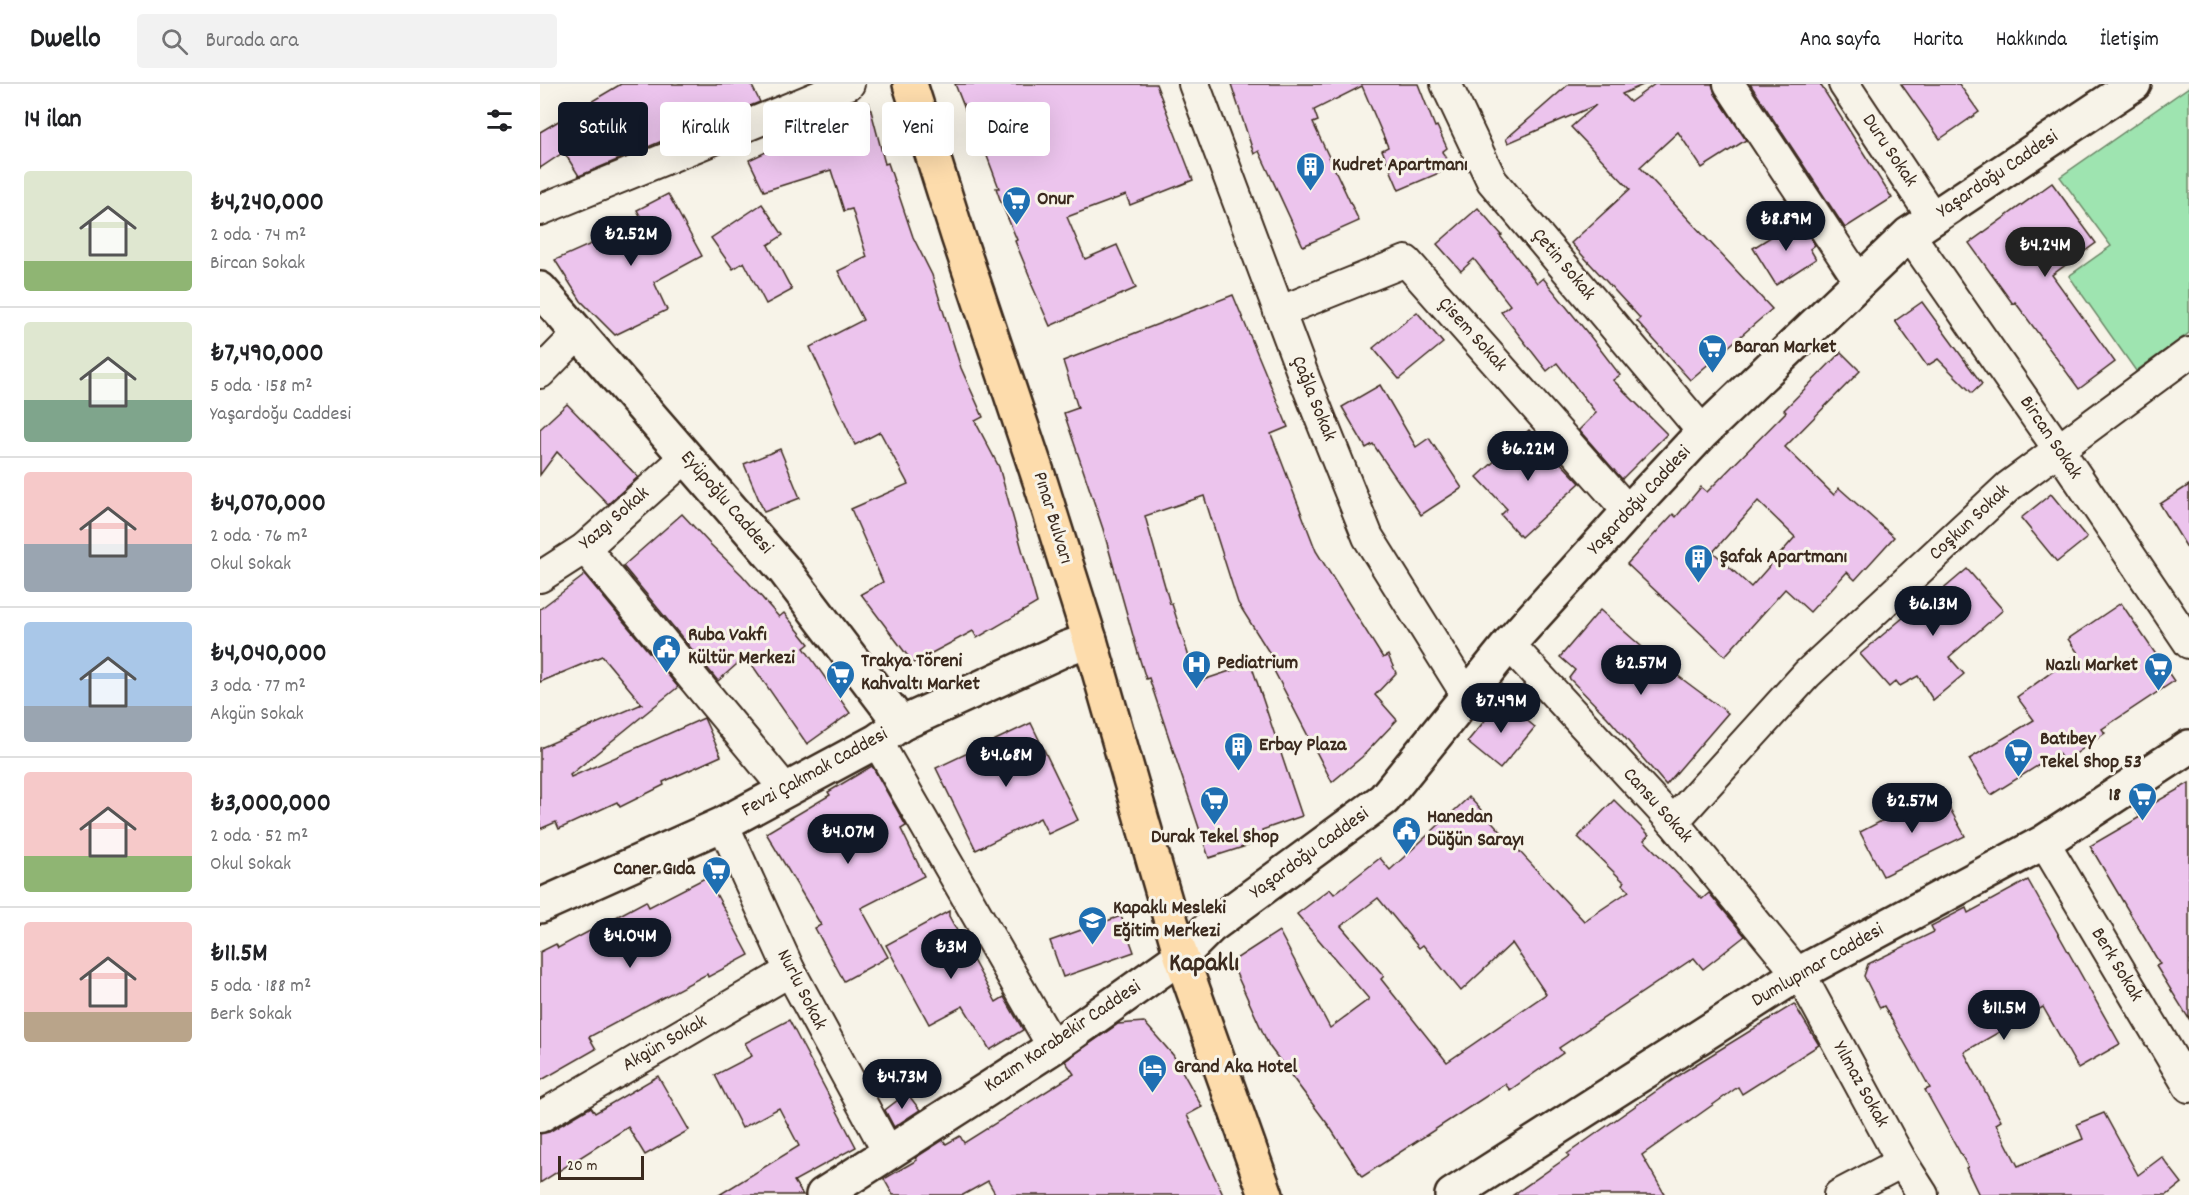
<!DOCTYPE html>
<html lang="tr">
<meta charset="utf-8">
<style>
:root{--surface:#fff;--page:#f2f2f2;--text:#202124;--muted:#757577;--line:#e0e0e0;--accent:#111827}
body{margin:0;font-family:Dekko,sans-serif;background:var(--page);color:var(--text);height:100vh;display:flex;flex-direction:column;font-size:22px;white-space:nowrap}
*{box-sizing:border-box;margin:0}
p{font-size:20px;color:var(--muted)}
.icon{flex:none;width:33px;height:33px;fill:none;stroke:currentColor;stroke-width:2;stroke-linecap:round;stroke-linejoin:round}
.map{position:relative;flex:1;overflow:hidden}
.side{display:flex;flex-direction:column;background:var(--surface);width:540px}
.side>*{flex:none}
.guide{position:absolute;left:18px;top:18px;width:570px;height:54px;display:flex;gap:12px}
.scale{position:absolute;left:18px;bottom:15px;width:86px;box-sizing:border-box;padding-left:6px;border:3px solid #3b2a1e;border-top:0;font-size:16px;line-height:21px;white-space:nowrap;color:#3b2a1e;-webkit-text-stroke:4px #f7f3e8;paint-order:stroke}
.price{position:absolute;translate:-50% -51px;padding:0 14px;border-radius:21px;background:var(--accent);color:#fff;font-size:20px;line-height:39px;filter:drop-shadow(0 2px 3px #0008)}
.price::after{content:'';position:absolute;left:50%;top:36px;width:18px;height:14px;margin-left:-9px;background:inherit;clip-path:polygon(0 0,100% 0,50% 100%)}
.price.on{background:#222;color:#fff}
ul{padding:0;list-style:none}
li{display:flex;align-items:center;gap:18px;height:150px;padding:0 24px}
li+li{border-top:2px solid var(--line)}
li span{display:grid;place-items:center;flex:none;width:168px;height:120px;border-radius:6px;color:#555}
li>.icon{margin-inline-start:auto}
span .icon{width:72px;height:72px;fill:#fffc;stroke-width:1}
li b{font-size:26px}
h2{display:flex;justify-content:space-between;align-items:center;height:72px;padding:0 24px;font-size:26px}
.chip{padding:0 21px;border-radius:6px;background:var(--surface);box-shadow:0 6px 24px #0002;font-size:21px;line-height:54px}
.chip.on{background:var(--accent);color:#fff}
header{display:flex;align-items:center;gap:36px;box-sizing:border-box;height:84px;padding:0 30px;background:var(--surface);border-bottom:2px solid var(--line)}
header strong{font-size:28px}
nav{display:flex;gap:33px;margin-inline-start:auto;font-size:21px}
.search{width:420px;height:54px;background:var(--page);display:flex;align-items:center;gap:15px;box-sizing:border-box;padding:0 21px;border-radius:6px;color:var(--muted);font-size:22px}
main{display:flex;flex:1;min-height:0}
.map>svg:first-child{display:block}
</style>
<header>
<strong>Dwello</strong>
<div class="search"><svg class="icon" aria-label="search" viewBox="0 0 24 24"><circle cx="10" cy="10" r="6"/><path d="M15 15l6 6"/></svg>Burada ara</div>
<nav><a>Ana sayfa</a><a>Harita</a><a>Hakkında</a><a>İletişim</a></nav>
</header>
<main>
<section class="side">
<h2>14 ilan<svg class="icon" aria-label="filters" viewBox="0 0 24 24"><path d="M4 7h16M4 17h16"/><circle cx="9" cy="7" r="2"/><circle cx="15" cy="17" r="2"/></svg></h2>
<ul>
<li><span style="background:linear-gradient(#dfe7d0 75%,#8fb573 0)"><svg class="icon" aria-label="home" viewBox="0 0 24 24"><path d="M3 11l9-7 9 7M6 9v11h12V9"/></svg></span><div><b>₺4,240,000</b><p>2 oda · 74 m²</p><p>Bircan Sokak</p></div></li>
<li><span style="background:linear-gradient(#dfe7d0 65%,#7fa58c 0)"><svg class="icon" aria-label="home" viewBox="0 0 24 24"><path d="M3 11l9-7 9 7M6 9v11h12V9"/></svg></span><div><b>₺7,490,000</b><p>5 oda · 158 m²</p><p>Yaşardoğu Caddesi</p></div></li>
<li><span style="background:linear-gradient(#f6c9c9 60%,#9aa5b1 0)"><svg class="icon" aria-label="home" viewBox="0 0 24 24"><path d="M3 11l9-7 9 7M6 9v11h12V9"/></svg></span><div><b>₺4,070,000</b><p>2 oda · 76 m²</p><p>Okul Sokak</p></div></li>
<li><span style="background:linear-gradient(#a9c7e8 70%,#9aa5b1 0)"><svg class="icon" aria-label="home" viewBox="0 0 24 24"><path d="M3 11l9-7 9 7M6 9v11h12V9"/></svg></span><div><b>₺4,040,000</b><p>3 oda · 77 m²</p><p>Akgün Sokak</p></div></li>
<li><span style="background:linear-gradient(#f6c9c9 70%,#8fb573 0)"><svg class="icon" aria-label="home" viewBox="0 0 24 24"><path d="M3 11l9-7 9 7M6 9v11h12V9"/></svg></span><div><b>₺3,000,000</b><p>2 oda · 52 m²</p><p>Okul Sokak</p></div></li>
<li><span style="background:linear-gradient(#f6c9c9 75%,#b9a48a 0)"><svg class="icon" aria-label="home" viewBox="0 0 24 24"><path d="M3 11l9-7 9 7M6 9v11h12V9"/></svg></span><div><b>₺11.5M</b><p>5 oda · 188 m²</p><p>Berk Sokak</p></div></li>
</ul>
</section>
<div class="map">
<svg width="1649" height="1111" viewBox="0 0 1649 1111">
<rect width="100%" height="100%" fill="#f7f3e8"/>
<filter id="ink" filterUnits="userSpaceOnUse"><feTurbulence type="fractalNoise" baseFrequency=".0167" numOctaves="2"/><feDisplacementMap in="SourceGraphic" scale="12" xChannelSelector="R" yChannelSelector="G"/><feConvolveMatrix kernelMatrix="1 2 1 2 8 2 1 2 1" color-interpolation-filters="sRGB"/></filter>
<g filter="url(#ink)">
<!-- green -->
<path fill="#9ee4b0" stroke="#6c8767" stroke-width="1.5" d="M1649,3V249L1596,287L1529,192L1571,162L1520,93Z"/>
<!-- building -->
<g fill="#ecc4ed" stroke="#3b2a1e" stroke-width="1.5" fill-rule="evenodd">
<path d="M81,0H211L220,18L164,40L162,37L127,55L39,92L24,68L0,84V48Z"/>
<path d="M415,0H616L653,96L590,121L586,111L527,133L545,175L577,161L596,204L510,242L491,199L492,198L475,157L477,156L461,118L456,104H459L439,51L436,53Z"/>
<path d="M691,0H878L895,43L897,42L907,64L902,68L913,83L859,106L842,66L848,63L822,2L774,26L778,37L773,39L819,137L763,162L719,67L714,70Z"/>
<path d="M1029,0H1105L1082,10L1090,18L1115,0H1172L1175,10L1206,56L1162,84L1138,48L1100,83L1232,225L1150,296L1097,237L1100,234L1031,159L1090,105L1031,43L1056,21L968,59L966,55Z"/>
<path d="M1210,0H1280L1352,114L1305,144Z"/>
<path d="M1361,0H1419L1439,28L1400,55Z"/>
<path d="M329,19L345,80L348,79L373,153L392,191L421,284L443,333L435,337L459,383L497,519L437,554L433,547L373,579L321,510L343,498L311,425L368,400L340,348L315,361L270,263L323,236L298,187L327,173L312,125L304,127L291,86L224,107L209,76Z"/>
<path d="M1512,99L1556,159L1512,191L1575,278L1539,305L1475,218L1473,220L1429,159Z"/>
<path d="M128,110L162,172L114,198L127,226L75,251L41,217L15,176L103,137L97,126Z"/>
<path d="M222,120L243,151L228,161L252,206L226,220L204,178L193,185L171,154Z"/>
<path d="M938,124L962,151L960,152L997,199L1003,194L1050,252L1080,291L1073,296L1127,350L1082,395L1039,346L1056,329L1017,279L1007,287L961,228L970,221L934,175L921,187L897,160Z"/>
<path d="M1258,136L1275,161L1270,165L1276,175L1236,201L1213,164Z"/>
<path d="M693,211L748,343L731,350L776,467L843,574L848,571L856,589L835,611L857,636L822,673L792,698L728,575L732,573L698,519L664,412L605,432L630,520H632L657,598L711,580L762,732L722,746L725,756L669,774L609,594L606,595L599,573L563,445L524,329L538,324L523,277Z"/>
<path d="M1382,218L1442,300L1432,309L1398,275L1387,282L1355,237Z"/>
<path d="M877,228L903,259L859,295L833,264Z"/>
<path d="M1301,268L1320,287L1245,363L1294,411L1299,404L1354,453L1315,496L1307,488L1270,528L1245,505L1185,572L1087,480L1133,430L1136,433L1161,403L1167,408L1246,328L1244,326ZM1218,417L1255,453L1211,503L1173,468Z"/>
<path d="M840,301L876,363L889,354L922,404L881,431L833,360L826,364L802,323Z"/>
<path d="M27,320L98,393L68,420L17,368L0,391V345Z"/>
<path d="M989,346L1040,399L981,453L961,431L967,425L937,393Z"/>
<path d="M240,365L260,414L224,428L204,380Z"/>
<path d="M1649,401V467L1620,420Z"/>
<path d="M1511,410L1547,454L1517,478L1481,434Z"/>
<path d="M142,430L169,459L202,491L239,533L244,529L269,560L264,564L310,629L267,660L206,572L178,597L83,482Z"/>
<path d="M1427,485L1463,526L1409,573L1424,590L1393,616L1378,592L1360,602L1356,597L1349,603L1320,570L1377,522L1380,525Z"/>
<path d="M45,491L138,603L30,691L31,693L164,634L181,672L123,698L124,701L80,723L77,718L19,745L16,738L0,745V664L102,620L62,572L0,598V525Z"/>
<path d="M1581,519L1634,597L1562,645L1565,649L1524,678L1518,669L1451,711L1429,675L1494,636L1477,613L1538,569L1528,555Z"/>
<path d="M1060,526L1118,577L1188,629L1126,701L1067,633L1029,594L1035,586L1020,573Z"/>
<path d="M962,616L995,643L960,685L927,658Z"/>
<path d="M491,639L538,736L508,750L500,734L436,766L396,684Z"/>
<path d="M332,682L366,742L361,745L384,792L321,824L348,873L304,897L275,844L281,841L226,749L290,711L288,708Z"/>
<path d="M1649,699V935L1616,882L1620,880L1550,762L1600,733L1597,729Z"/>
<path d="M1400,707L1425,752L1343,792L1320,748Z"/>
<path d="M929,713L1044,837L1089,807L1082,800L1084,798L1038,753L1074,716L1109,751L1104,756L1162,815L1169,809L1205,852L1163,885L1154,874L1019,964L1023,969L970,1006L965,1000L822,1093L789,1042L729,962L691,878L739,847L790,944L829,915L757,830L790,805L794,810L840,774L850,786ZM838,814L879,864L883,861L921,907L972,859L1006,910L907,978L841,895L844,892L801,842Z"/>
<path d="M167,793L209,871L168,893L167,890L49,953L56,965L0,997V868L16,860L18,864L106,817L109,823Z"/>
<path d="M1488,796L1580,960L1538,984L1503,923L1424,968L1461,1037L1456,1040L1478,1082L1543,1055L1537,1040L1564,1029L1598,1091L1622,1073L1642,1099L1627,1111H1439L1426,1084L1428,1083L1385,1006L1390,1004L1344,922L1340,924L1324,892L1328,880L1394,848L1391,842L1426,824L1428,829Z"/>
<path d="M409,827V832L456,918L464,913L483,946L450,966L423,922L389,940L346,861Z"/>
<path d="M581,832L594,868L523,893L510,857Z"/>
<path d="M1254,920L1279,961L1202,1010L1198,1003L1102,1071L1125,1111H973L1029,1072L1027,1070L1145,987Z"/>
<path d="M249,936L316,1063L254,1097L263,1111H179L259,1062L239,1024L202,1044L175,991L212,972L205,959Z"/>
<path d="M604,938L633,971L662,1023L647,1031L683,1111H456L448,1097L423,1111H353L344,1095L377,1076L375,1074L403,1056L406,1060L420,1052L424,1059L534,990L525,977L578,940Z"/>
<path d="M118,992L149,1046L105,1071L88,1043L0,1099V1050L9,1048L51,1023L55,1029Z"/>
<path d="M367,1009L380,1026L354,1043L345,1026Z"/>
</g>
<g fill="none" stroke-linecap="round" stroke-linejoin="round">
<defs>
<g id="minor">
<path d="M654,0L765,296L828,453L928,613"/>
<path d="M906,0L952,97L1163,348"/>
<path d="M1189,0L1320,198"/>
<path d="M1304,0L1393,134"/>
<path d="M0,126L309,0"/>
<path d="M1369,150L1519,366L1649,559"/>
<path d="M739,228L866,177L1079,417L1090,426"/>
<path d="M0,289L38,250"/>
<path d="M45,464L245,705"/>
<path d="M0,493L45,464L146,373"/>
<path d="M969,560L1133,738L1258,890L1266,901L1362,1078L1383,1111"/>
<path d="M337,657L513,963"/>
<path d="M1133,738L1267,590L1469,402L1649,269"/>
<path d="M183,740L250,887L348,1068"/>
<path d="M1504,758L1649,1003"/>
<path d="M0,1033L250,887"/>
<path d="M1299,1111L1362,1078"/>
</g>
<g id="tertiary">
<path d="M0,205L245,487L361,640"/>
<path d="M0,822L183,740L337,657L361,640L527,564L550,556"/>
<path d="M283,1111L513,963L641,872L670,843L844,715L969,560L1090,426L1163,348L1369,150L1594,0"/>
<path d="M912,1111L1258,890L1504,758L1649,663"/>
</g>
<path id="primary" d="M370,0L418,152L501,400L550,556L641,872L726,1111"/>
</defs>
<!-- minor casing -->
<use href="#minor" stroke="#3b2a1e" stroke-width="34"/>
<!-- tertiary casing -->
<use href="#tertiary" stroke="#3b2a1e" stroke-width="38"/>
<!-- primary casing -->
<use href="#primary" stroke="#3b2a1e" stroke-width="38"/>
<!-- minor -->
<use href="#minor" stroke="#f7f3e8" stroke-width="30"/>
<!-- tertiary -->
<use href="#tertiary" stroke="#f7f3e8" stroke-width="33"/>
<!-- primary -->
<use href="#primary" stroke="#fddcac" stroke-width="33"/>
</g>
</g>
<!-- icons -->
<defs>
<symbol id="building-pin" viewBox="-11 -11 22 30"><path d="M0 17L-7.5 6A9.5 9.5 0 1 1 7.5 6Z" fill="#1f6fb2" stroke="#f7f3e8"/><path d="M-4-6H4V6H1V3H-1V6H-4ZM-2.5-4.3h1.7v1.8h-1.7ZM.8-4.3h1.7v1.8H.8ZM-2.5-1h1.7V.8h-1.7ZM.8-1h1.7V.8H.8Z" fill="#fff"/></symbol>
<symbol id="supermarket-pin" viewBox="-11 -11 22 30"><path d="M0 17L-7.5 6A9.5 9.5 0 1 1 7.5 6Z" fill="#1f6fb2" stroke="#f7f3e8"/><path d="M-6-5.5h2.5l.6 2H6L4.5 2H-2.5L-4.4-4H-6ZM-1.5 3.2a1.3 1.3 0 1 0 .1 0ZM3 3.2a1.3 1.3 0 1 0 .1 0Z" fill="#fff"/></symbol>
<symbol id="civic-pin" viewBox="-11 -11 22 30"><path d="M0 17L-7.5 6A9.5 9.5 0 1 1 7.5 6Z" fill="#1f6fb2" stroke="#f7f3e8"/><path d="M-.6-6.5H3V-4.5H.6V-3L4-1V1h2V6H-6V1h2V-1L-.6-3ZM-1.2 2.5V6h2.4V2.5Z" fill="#fff"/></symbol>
<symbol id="hospital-pin" viewBox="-11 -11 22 30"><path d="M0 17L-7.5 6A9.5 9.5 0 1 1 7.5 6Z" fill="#1f6fb2" stroke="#f7f3e8"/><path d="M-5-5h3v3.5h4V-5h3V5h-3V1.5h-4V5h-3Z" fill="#fff"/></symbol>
<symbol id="school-pin" viewBox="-11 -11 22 30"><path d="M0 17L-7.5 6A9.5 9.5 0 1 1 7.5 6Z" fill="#1f6fb2" stroke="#f7f3e8"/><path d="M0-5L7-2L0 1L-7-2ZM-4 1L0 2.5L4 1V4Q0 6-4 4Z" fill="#fff"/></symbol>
<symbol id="hotel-pin" viewBox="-11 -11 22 30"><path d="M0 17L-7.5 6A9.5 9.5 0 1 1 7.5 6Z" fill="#1f6fb2" stroke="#f7f3e8"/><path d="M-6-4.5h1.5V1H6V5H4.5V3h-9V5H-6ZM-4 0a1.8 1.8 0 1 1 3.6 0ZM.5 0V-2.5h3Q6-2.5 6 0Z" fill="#fff"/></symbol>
</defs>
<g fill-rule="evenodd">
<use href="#building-pin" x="754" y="66" width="33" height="45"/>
<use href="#supermarket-pin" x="460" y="100" width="33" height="45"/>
<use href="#supermarket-pin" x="1156" y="248" width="33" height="45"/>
<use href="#building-pin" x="1142" y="458" width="33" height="45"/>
<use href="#civic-pin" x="110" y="548" width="33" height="45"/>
<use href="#hospital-pin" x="640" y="564" width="33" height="45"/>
<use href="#supermarket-pin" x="1602" y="566" width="33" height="45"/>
<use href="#supermarket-pin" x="284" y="574" width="33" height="45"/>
<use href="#building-pin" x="682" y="646" width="33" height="45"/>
<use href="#supermarket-pin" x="1462" y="652" width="33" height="45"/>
<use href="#supermarket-pin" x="1586" y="696" width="33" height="45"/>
<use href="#supermarket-pin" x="658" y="700" width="33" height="45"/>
<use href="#civic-pin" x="850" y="730" width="33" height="45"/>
<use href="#supermarket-pin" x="160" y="770" width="33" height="45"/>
<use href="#school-pin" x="536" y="820" width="33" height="45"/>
<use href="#hotel-pin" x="596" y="968" width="33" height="45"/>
</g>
<g text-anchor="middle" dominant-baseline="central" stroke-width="6" stroke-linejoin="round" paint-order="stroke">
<!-- street labels -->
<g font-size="20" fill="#3b2a1e" stroke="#f7f3e8">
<text transform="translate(1349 67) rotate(56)">Duru Sokak</text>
<text transform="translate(1458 91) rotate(-34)">Yaşardoğu Caddesi</text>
<text transform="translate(1023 181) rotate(50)">Çetin Sokak</text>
<text transform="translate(932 251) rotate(48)">Çisem Sokak</text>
<text transform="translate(773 315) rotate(68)">Çağla Sokak</text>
<text transform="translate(1510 354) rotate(56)">Bircan Sokak</text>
<text transform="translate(1100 417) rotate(-47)">Yaşardoğu Caddesi</text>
<text transform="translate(186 419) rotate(49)">Eyüpoğlu Caddesi</text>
<text transform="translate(512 434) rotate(73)">Pınar Bulvarı</text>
<text transform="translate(75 435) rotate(-41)">Yazgı Sokak</text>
<text transform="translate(1430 439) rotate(-43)">Coşkun Sokak</text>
<text transform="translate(275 689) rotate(-29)">Fevzi Çakmak Caddesi</text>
<text transform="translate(1117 722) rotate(48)">Cansu Sokak</text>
<text transform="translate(770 770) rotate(-36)">Yaşardoğu Caddesi</text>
<text transform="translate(1576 881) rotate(59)">Berk Sokak</text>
<text transform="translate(1278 882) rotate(-30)">Dumlupınar Caddesi</text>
<text transform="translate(261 906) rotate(63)">Nurlu Sokak</text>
<text transform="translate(523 953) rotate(-34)">Kazım Karabekir Caddesi</text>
<text transform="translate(125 960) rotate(-30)">Akgün Sokak</text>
<text transform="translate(1320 1001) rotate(61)">Yılmaz Sokak</text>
</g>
<!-- poi labels -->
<g font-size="20" font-weight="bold" fill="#3b2a1e" stroke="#f7f3e8" text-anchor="start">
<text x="792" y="82">Kudret Apartmanı</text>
<text x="497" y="116">Onur</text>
<text x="1194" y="264">Baran Market</text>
<text x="1180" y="474">Şafak Apartmanı</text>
<text x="148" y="552">Ruba Vakfı<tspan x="148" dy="23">Kültür Merkezi</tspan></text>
<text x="321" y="578">Trakya Töreni<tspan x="321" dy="23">Kahvaltı Market</tspan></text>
<text x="677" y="580">Pediatrium</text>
<text x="1598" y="582" text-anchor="end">Nazlı Market</text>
<text x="1500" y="656">Batıbey<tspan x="1500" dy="23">Tekel Shop 53</tspan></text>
<text x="719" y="662">Erbay Plaza</text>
<text x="1581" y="712" text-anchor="end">18</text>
<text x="887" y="734">Hanedan<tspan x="887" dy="23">Düğün Sarayı</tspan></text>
<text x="675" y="754" text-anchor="middle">Durak Tekel Shop</text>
<text x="155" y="786" text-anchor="end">Caner Gıda</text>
<text x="573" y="825">Kapaklı Mesleki<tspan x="573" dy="23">Eğitim Merkezi</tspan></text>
<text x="634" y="984">Grand Aka Hotel</text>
</g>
<!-- district labels -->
<g font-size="26" font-weight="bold" fill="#3b2a1e" stroke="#f7f3e8">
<text x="664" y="880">Kapaklı</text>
</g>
</g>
</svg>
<div class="scale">20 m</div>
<b class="price" style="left:1246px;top:168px">₺8.89M</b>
<b class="price" style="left:91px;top:183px">₺2.52M</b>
<b class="price on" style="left:1505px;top:194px">₺4.24M</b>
<b class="price" style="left:988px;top:398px">₺6.22M</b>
<b class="price" style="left:1393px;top:553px">₺6.13M</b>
<b class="price" style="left:1101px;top:612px">₺2.57M</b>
<b class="price" style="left:961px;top:650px">₺7.49M</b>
<b class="price" style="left:466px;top:704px">₺4.68M</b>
<b class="price" style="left:1372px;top:750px">₺2.57M</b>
<b class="price" style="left:308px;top:781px">₺4.07M</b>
<b class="price" style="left:90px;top:885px">₺4.04M</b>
<b class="price" style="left:411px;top:896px">₺3M</b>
<b class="price" style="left:1464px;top:957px">₺11.5M</b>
<b class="price" style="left:362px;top:1026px">₺4.73M</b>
<div class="guide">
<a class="chip on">Satılık</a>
<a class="chip">Kiralık</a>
<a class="chip">Filtreler</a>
<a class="chip">Yeni</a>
<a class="chip">Daire</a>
</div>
</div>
</main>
